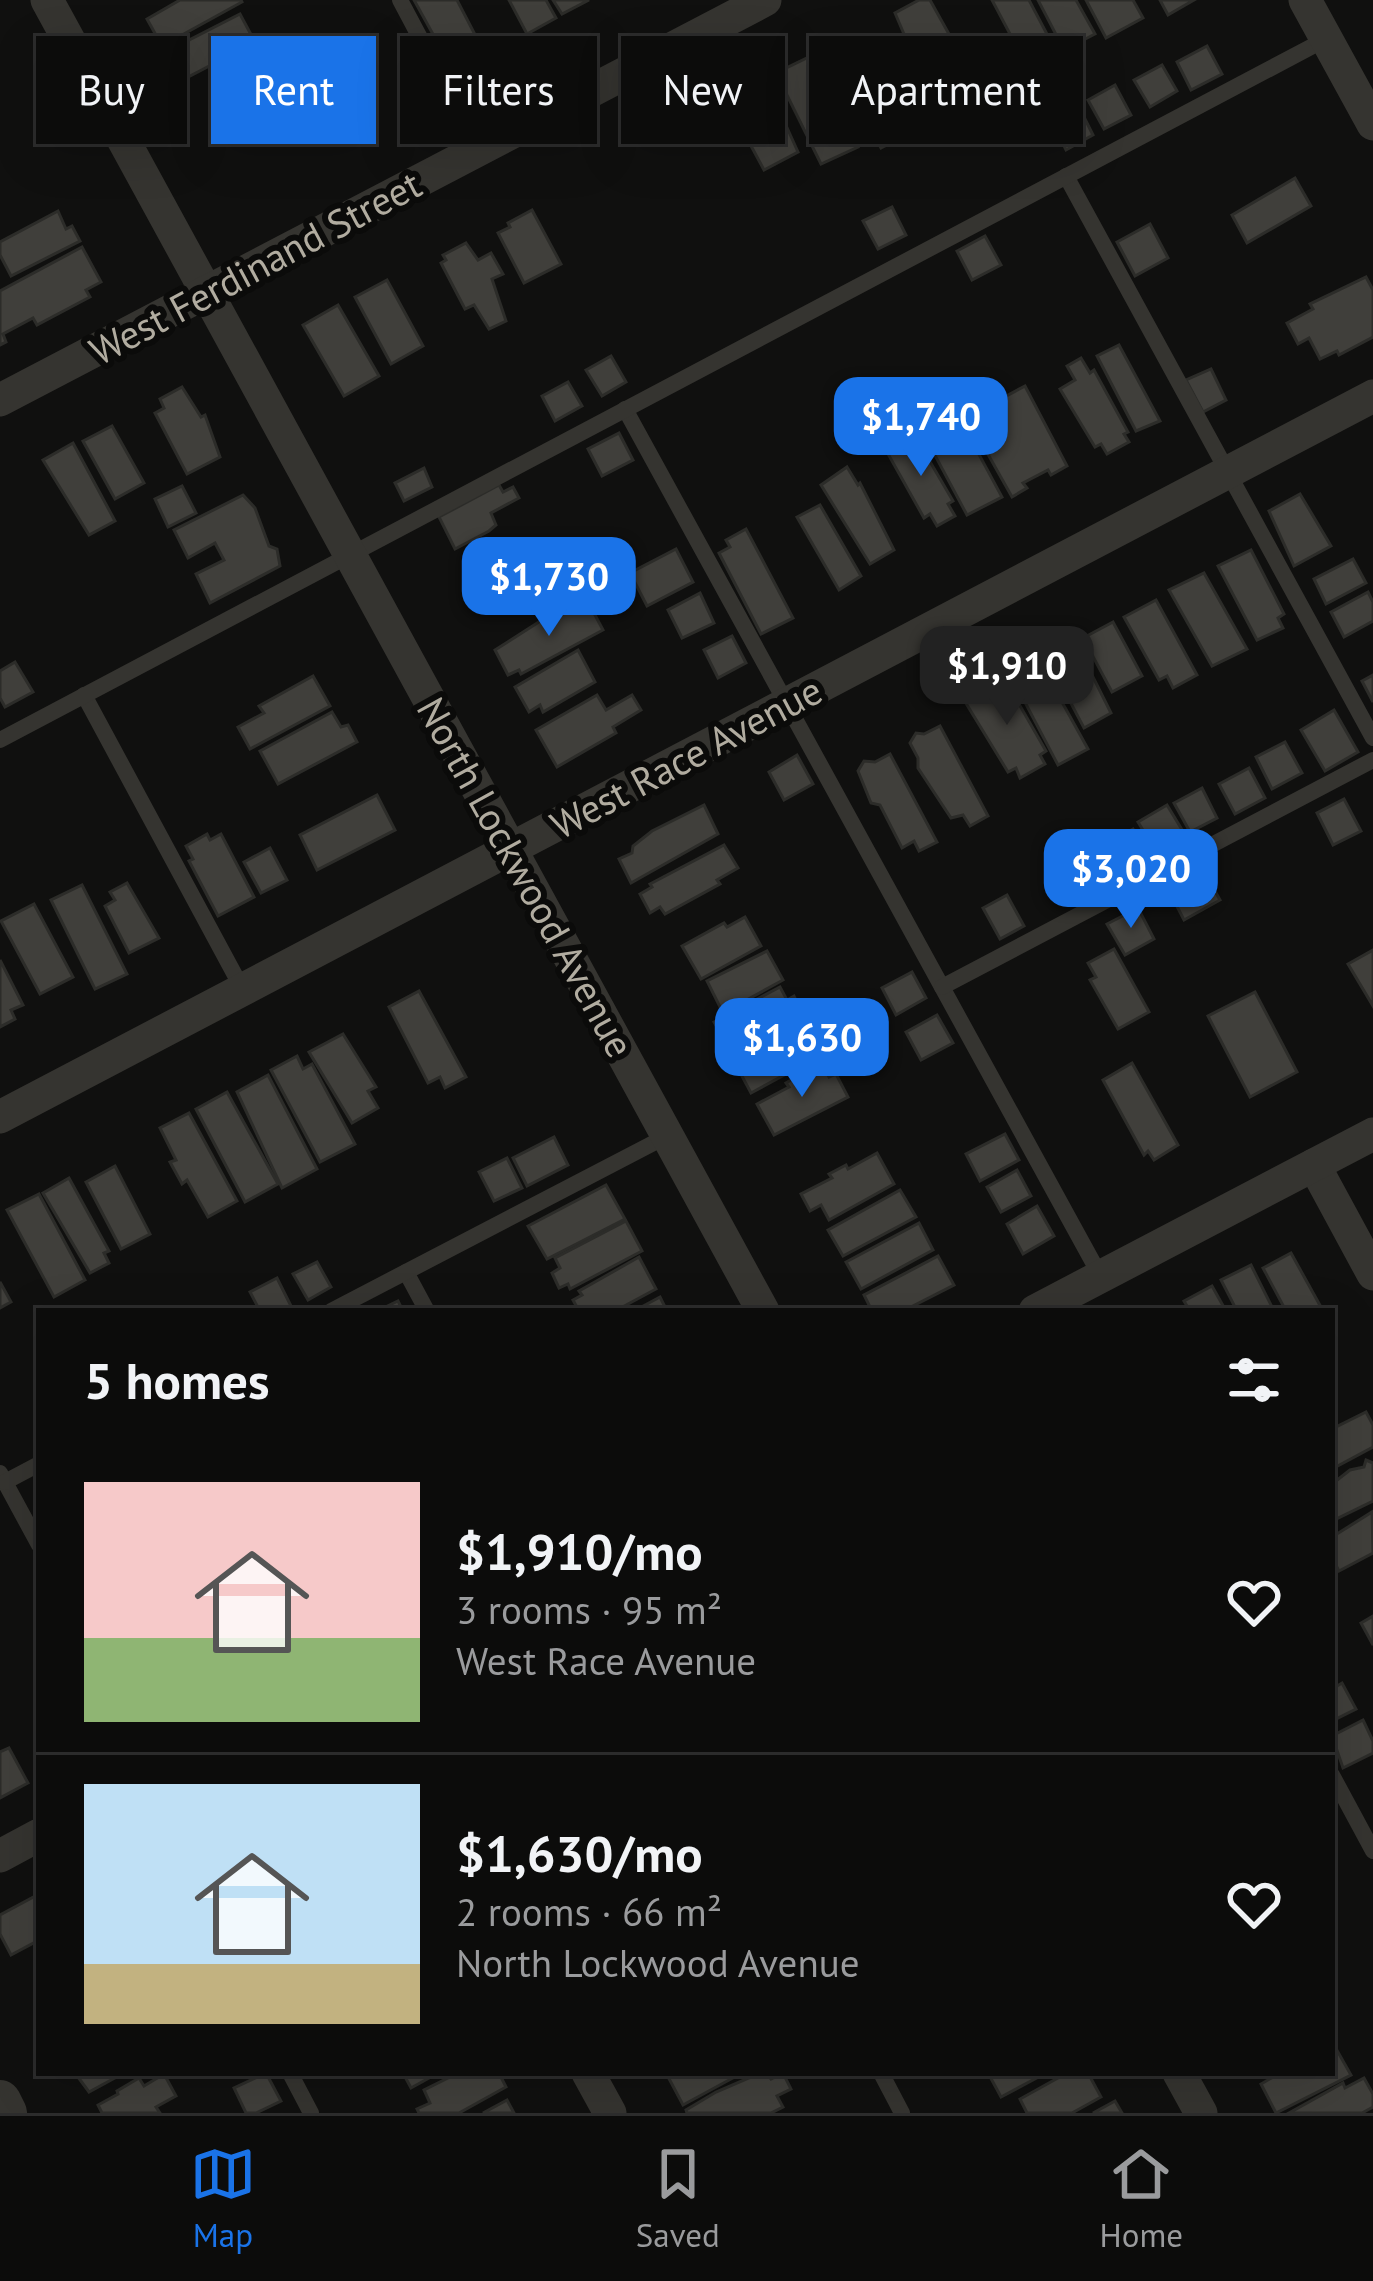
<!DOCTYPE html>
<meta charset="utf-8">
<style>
:root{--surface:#0c0c0b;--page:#1a1a19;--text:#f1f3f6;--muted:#9a9b9d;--line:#2c2c2c;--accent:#1a73e8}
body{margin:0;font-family:"PT Sans",sans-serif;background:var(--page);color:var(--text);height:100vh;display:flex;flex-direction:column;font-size:45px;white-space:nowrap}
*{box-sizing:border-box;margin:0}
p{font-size:39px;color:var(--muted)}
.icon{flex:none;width:66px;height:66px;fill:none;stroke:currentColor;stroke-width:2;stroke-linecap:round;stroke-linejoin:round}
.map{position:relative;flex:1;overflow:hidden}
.drawer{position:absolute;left:36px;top:1308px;width:1299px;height:768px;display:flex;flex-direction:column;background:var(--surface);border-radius:0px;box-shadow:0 12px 48px #0002,0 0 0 3px var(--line)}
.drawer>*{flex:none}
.guide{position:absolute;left:36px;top:36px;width:1302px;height:108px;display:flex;gap:24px}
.price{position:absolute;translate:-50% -102px;padding:0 27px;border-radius:24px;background:var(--accent);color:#fff;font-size:39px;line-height:78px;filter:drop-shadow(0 3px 6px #0008)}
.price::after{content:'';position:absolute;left:50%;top:72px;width:36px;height:27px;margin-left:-18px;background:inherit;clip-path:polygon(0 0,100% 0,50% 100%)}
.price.selected{background:#222;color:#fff}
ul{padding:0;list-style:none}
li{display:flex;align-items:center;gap:36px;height:300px;padding:0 48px}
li+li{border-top:3px solid var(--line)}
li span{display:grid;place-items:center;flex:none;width:336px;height:240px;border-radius:0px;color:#555}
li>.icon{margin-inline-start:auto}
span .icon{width:144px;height:144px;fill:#fffc;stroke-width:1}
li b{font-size:51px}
h2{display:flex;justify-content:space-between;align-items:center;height:144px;padding:0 48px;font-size:51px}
.tag{padding:0 42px;border-radius:0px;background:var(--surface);box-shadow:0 12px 48px #0002,0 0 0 3px var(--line);font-size:42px;line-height:108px}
.tag.selected{background:var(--accent);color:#fff}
.tabs{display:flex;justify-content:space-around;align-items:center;height:168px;border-top:3px solid var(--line);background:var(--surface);font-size:33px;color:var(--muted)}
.tabs a{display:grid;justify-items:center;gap:6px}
.tabs .selected{color:var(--accent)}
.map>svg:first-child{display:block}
</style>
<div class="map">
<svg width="1373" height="2113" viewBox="0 0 1373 2113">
<rect width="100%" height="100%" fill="#10100f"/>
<!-- building -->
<g fill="#403f3b" stroke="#2c2c29" stroke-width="3">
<path d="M180,0H241L242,2L162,46L147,19Z"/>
<path d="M414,0H457L482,48L450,65Z"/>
<path d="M509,0H546L556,18L527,34Z"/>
<path d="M553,0H589L562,14Z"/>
<path d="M919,0H930L974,79V84L944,101L924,64L918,67L895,13Z"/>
<path d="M992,0H1029L1057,53L1028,68Z"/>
<path d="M1038,0H1076L1095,34L1064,50Z"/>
<path d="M1086,0H1133L1143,18L1106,38Z"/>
<path d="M1160,0H1194L1168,15Z"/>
<path d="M240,14L255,42L171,86L156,57Z"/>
<path d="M855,36L886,89L881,92L898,127L900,138L881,148L828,50Z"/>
<path d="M1207,46L1222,74L1191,90L1177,62Z"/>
<path d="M813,55L858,147L821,164L776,73Z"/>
<path d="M1162,65L1177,91L1150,107L1134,80Z"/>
<path d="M1115,85L1131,115L1104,129L1088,100Z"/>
<path d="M765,95L774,112L779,110L798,152L764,170L729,105L746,96L750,103Z"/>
<path d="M1078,105L1093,135L1066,150L1051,119Z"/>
<path d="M1295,178L1311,206L1247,243L1232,215Z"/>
<path d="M892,207L906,235L878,249L863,221Z"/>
<path d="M532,210L561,264L524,283L498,233L510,227L508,223Z"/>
<path d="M58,211L66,229L72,226L80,241L11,276L0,255V242Z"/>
<path d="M1150,224L1168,258L1135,276L1117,242Z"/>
<path d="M985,236L1001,265L972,280L957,251Z"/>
<path d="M466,243L478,260L491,253L503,274L492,279L506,321L489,329L474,305L465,309L441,263L446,260L443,255Z"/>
<path d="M82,247L101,282L86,290L90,297L37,325L33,318L3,334L6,342L0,345V291Z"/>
<path d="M1366,277L1373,290V337L1339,355L1337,351L1320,359L1309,338L1298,344L1287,323L1313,309L1310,304Z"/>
<path d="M387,280L423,346L391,364L355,297Z"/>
<path d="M338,305L379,376L344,396L303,325Z"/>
<path d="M1119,345L1160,421L1136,431L1097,356Z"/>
<path d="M611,356L626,382L602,396L586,370Z"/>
<path d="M1081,358L1090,373L1094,370L1128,432L1124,434L1129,442L1107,454L1101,444L1095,447L1060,389L1075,380L1067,366Z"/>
<path d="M1211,369L1226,400L1203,412L1186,380Z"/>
<path d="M568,382L582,406L555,421L542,396Z"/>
<path d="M1025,386L1067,466L1051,475L1048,470L1023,483L1027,488L1012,497L967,417Z"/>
<path d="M182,387L201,417L205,415L220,457L187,474L155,413L164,408L160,399Z"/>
<path d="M955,410L1002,497L967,515L923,433L952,418L950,413Z"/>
<path d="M112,426L144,483L115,499L83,441Z"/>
<path d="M619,433L633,460L602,476L588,449Z"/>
<path d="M901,436L905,441L915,436L953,501L948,504L955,516L937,526L930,514L924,518L883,445Z"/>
<path d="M73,443L115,521L89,535L43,460Z"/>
<path d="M847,467L858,485L860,483L894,550L870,564L821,485Z"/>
<path d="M424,468L432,487L404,501L395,483Z"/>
<path d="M499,485L503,492L513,487L519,498L491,513L496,525L489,531L455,549L439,517Z"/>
<path d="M182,486L196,513L168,527L155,499Z"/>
<path d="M1300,494L1331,546L1294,566L1269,511Z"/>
<path d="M243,495L255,508L269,546L277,549L280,566L210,603L196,574L224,560L215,543L188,558L174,530Z"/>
<path d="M820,505L861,576L839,590L797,517Z"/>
<path d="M746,529L793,618L761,634L719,553L730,547L726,540Z"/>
<path d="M676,549L693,582L647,606L630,573Z"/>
<path d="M1251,550L1284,614L1278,618L1283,628L1257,640L1218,566Z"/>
<path d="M1353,559L1366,583L1326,604L1314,579Z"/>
<path d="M1204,573L1247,649L1212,666L1169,590Z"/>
<path d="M1368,592L1373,602V621L1344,637L1331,612Z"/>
<path d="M700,593L714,623L682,638L668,610Z"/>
<path d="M587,600L603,630L521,674L519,670L508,675L495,650L542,620L544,624Z"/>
<path d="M1156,600L1197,675L1173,688L1167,676L1159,680L1124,617Z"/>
<path d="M1113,622L1142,676L1112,692L1083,638Z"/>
<path d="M732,636L746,663L718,678L704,650Z"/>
<path d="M1076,643L1111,713L1084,728L1047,658Z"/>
<path d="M578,650L595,682L543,712L540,705L529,712L515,687Z"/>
<path d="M1037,657L1088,749L1058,765L1009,672Z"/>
<path d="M15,662L33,692L5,707L0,698V671Z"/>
<path d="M1373,675V702L1362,681Z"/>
<path d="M313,676L330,706L250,749L238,727L264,713L259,706Z"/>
<path d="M1004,678L1046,751L1040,755L1045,764L1020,778L1016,768L1008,772L964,700Z"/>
<path d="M597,695L606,710L632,695L641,710L613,727L616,733L557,767L536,730Z"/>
<path d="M1334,710L1358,752L1325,771L1301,730Z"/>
<path d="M332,712L341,727L348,725L357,742L278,784L260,751Z"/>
<path d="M940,726L988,816L970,826L963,815L951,818L918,768V758L910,743L916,733L924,734Z"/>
<path d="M1285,742L1302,773L1272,789L1256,757Z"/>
<path d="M890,754L937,842L919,851L914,841L902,848L880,805L871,803L858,771L864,761L875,762Z"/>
<path d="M797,755L813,784L784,800L769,772Z"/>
<path d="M1249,768L1265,798L1235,814L1219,784Z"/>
<path d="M1202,788L1217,818L1190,832L1174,803Z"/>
<path d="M377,795L395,830L317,870L300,835Z"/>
<path d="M1344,799L1361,831L1333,845L1317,813Z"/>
<path d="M704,805L718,834L631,883L619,859L632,853L633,846L652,831Z"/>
<path d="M1167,805L1184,833L1155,850L1138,822Z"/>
<path d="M1133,829L1150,857L1122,872L1107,844Z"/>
<path d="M207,834L210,840L221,834L254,897L218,916L189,861L193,859L186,846Z"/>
<path d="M724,845L738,868L717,880L720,884L665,914L660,907L650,913L640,894L652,887L650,884Z"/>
<path d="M270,848L287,880L261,893L244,862Z"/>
<path d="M1202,868L1220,900L1184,920L1167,887Z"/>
<path d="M127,883L159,938L129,953L105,906L115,900L110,892Z"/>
<path d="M82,885L127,974L95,989L51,900Z"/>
<path d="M1007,895L1024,926L1000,939L983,908Z"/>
<path d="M34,904L73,977L40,994L1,921Z"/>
<path d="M1138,908L1154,939L1125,955L1107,924Z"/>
<path d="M745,917L761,946L701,979L682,946L724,923L727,927Z"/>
<path d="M1114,949L1149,1012L1118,1029L1090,980L1096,977L1088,963Z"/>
<path d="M1373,950V1006L1348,964Z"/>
<path d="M767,951L783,980L723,1013L707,981Z"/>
<path d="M0,960L23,1005L11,1010L15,1019L0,1027Z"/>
<path d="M912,972L926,998L896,1015L882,988Z"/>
<path d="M780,987L787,1000L794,996L802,1013L731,1052L714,1022Z"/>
<path d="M419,991L466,1077L445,1088L440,1077L428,1083L389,1007Z"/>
<path d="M1255,992L1297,1072L1250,1097L1208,1016Z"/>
<path d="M937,1015L953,1043L921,1060L906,1032Z"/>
<path d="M812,1029L825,1053L751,1093L735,1063L782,1035L791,1034L793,1039Z"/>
<path d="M343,1034L376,1087L368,1091L378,1108L352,1123L309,1052Z"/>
<path d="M297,1056L303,1069L312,1064L355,1144L320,1162L271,1070Z"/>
<path d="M1132,1063L1178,1145L1154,1160L1148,1151L1144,1155L1103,1080Z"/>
<path d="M824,1067L829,1077L836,1074L848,1097L774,1135L757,1104L789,1087L786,1083L804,1072L807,1077Z"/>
<path d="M268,1075L317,1169L282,1188L237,1092Z"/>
<path d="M227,1092L278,1184L245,1202L196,1109Z"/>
<path d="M189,1113L237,1201L208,1217L187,1180L182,1184L170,1162L176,1160L160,1128Z"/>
<path d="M1005,1134L1019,1160L980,1181L966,1154Z"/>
<path d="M554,1137L568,1165L527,1186L513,1158Z"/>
<path d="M877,1153L894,1184L829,1220L821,1205L810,1211L801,1194L832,1178L829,1174L846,1165L848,1169Z"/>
<path d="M507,1158L522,1188L494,1201L479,1172Z"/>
<path d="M115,1166L150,1234L121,1249L86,1182Z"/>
<path d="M1017,1170L1031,1196L1001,1212L987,1187Z"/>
<path d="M69,1178L109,1251L104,1253L109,1263L90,1273L43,1193Z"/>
<path d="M606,1185L625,1219L547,1259L528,1226Z"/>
<path d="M900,1190L916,1217L843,1256L828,1230Z"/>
<path d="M39,1194L85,1280L54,1297L7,1210Z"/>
<path d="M1037,1206L1054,1236L1023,1254L1007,1224Z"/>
<path d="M626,1221L642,1251L570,1289L568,1284L559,1288L552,1273L560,1268L555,1258Z"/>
<path d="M919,1223L933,1250L861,1289L846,1262Z"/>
<path d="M1291,1253L1322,1309L1286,1311L1263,1268Z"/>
<path d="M938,1256L954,1285L903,1311H872L864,1295Z"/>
<path d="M639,1257L656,1289L615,1311H579L573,1300L582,1295L579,1291Z"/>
<path d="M317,1262L331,1287L308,1300L293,1274Z"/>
<path d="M1251,1265L1274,1311H1237L1221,1280Z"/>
<path d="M277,1278L292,1308L260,1311L250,1292Z"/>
<path d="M0,1282L11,1302L0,1308Z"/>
<path d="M1212,1286L1226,1311H1190L1184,1301Z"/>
<path d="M660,1297L667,1311H634Z"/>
<path d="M398,1301L403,1311H377Z"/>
<path d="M1366,1412L1373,1425V1447L1332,1469V1429Z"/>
<path d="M1366,1460L1373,1463V1501L1332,1521V1484L1350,1470L1364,1467Z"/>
<path d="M1372,1512L1373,1553L1339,1571L1332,1558V1537Z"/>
<path d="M1373,1616V1645L1361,1623Z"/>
<path d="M1342,1683L1356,1709L1332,1721V1689Z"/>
<path d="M1363,1720L1373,1741V1753L1343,1768L1332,1736Z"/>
<path d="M9,1748L28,1783L0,1798V1752Z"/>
<path d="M39,1894V1940L11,1955L0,1934V1915Z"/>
<path d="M1334,2045L1351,2075L1276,2113L1261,2084L1280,2073H1332Z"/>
<path d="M75,2073H124L89,2092Z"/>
<path d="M266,2073L281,2101L256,2113H246L234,2088Z"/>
<path d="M403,2073H438L411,2088Z"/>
<path d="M458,2073H499L506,2087L459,2113H419L417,2109L430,2103L424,2090Z"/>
<path d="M666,2073H742L683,2105Z"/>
<path d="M760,2073H767L771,2079L783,2073L791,2089L777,2096L783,2107L771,2113H687L686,2110L716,2092Z"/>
<path d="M988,2073H1046L1001,2097Z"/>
<path d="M1067,2073H1088L1101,2097L1072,2113H1027L1020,2099Z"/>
<path d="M164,2074L176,2096L156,2107L160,2113H102L98,2105L118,2094L117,2091L139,2078L144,2086Z"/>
<path d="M1364,2078L1373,2094V2107L1362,2113H1289L1343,2083L1345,2088Z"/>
<path d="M507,2100L514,2113H483Z"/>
<path d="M1115,2101L1122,2113H1093Z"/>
</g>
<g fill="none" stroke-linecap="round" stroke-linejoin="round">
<!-- service -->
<g stroke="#353430" stroke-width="16">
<path d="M400,0L479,149"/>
<path d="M1066,176L1373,738"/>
<path d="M625,409L1101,1277"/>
<path d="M84,695L243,990"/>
<path d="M0,740L1326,39"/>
<path d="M942,987L1373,760"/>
<path d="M406,1272L427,1311"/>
<path d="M331,1311L667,1136"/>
<path d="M0,1473L39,1545"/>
<path d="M5,1482L39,1464"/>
<path d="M1332,1775L1373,1851"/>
<path d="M290,2073L311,2113"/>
<path d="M881,2073L902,2113"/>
</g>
<!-- minor -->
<g stroke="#353430" stroke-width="33">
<path d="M47,0L763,1311"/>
<path d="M1305,0L1373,124"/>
<path d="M0,400L765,0"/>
<path d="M0,1117L1373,396"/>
<path d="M1314,1165L1373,1274"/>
<path d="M1035,1311L1373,1134"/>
<path d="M0,1856L39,1835"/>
<path d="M588,2073L610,2113"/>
<path d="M1179,2073L1201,2113"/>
</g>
<!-- tertiary -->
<path stroke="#353430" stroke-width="42" d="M0,2101L6,2113"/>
</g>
<g text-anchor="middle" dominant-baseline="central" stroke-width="12" stroke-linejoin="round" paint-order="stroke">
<!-- street labels -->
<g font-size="39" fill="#b1aca0" stroke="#0b0b0a">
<text transform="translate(255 267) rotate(-28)">West Ferdinand Street</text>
<text transform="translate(686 757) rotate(-28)">West Race Avenue</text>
<text transform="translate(526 877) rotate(61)">North Lockwood Avenue</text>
</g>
</g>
</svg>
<b class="price" style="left:921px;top:479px">$1,740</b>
<b class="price" style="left:549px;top:639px">$1,730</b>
<b class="price selected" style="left:1007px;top:728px">$1,910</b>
<b class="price" style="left:1131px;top:931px">$3,020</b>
<b class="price" style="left:802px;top:1100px">$1,630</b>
<div class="guide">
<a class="tag">Buy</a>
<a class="tag selected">Rent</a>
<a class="tag">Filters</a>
<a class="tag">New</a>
<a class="tag">Apartment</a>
</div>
<section class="drawer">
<h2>5 homes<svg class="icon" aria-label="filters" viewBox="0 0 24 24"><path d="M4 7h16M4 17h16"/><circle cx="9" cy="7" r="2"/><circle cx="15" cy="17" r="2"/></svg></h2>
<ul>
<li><span style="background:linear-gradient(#f6c9c9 65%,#8fb573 0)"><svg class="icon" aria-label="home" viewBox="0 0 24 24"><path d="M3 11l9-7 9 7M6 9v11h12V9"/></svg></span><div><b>$1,910/mo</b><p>3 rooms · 95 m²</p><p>West Race Avenue</p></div><svg class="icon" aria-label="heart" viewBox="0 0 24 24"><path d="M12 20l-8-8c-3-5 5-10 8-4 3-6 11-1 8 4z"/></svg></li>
<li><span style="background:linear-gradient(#bfe0f5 75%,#c2b280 0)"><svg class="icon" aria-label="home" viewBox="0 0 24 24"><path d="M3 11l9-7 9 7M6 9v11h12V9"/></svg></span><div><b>$1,630/mo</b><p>2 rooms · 66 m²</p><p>North Lockwood Avenue</p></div><svg class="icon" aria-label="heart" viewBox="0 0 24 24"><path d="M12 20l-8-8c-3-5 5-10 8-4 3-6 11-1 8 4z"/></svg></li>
</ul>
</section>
</div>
<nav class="tabs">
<a class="selected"><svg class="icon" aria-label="map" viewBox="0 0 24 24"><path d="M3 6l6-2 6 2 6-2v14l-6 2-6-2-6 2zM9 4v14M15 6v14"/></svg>Map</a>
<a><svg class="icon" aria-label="saved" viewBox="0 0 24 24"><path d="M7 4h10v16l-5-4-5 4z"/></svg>Saved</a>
<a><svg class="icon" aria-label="home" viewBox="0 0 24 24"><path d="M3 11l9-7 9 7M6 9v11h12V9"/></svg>Home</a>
</nav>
